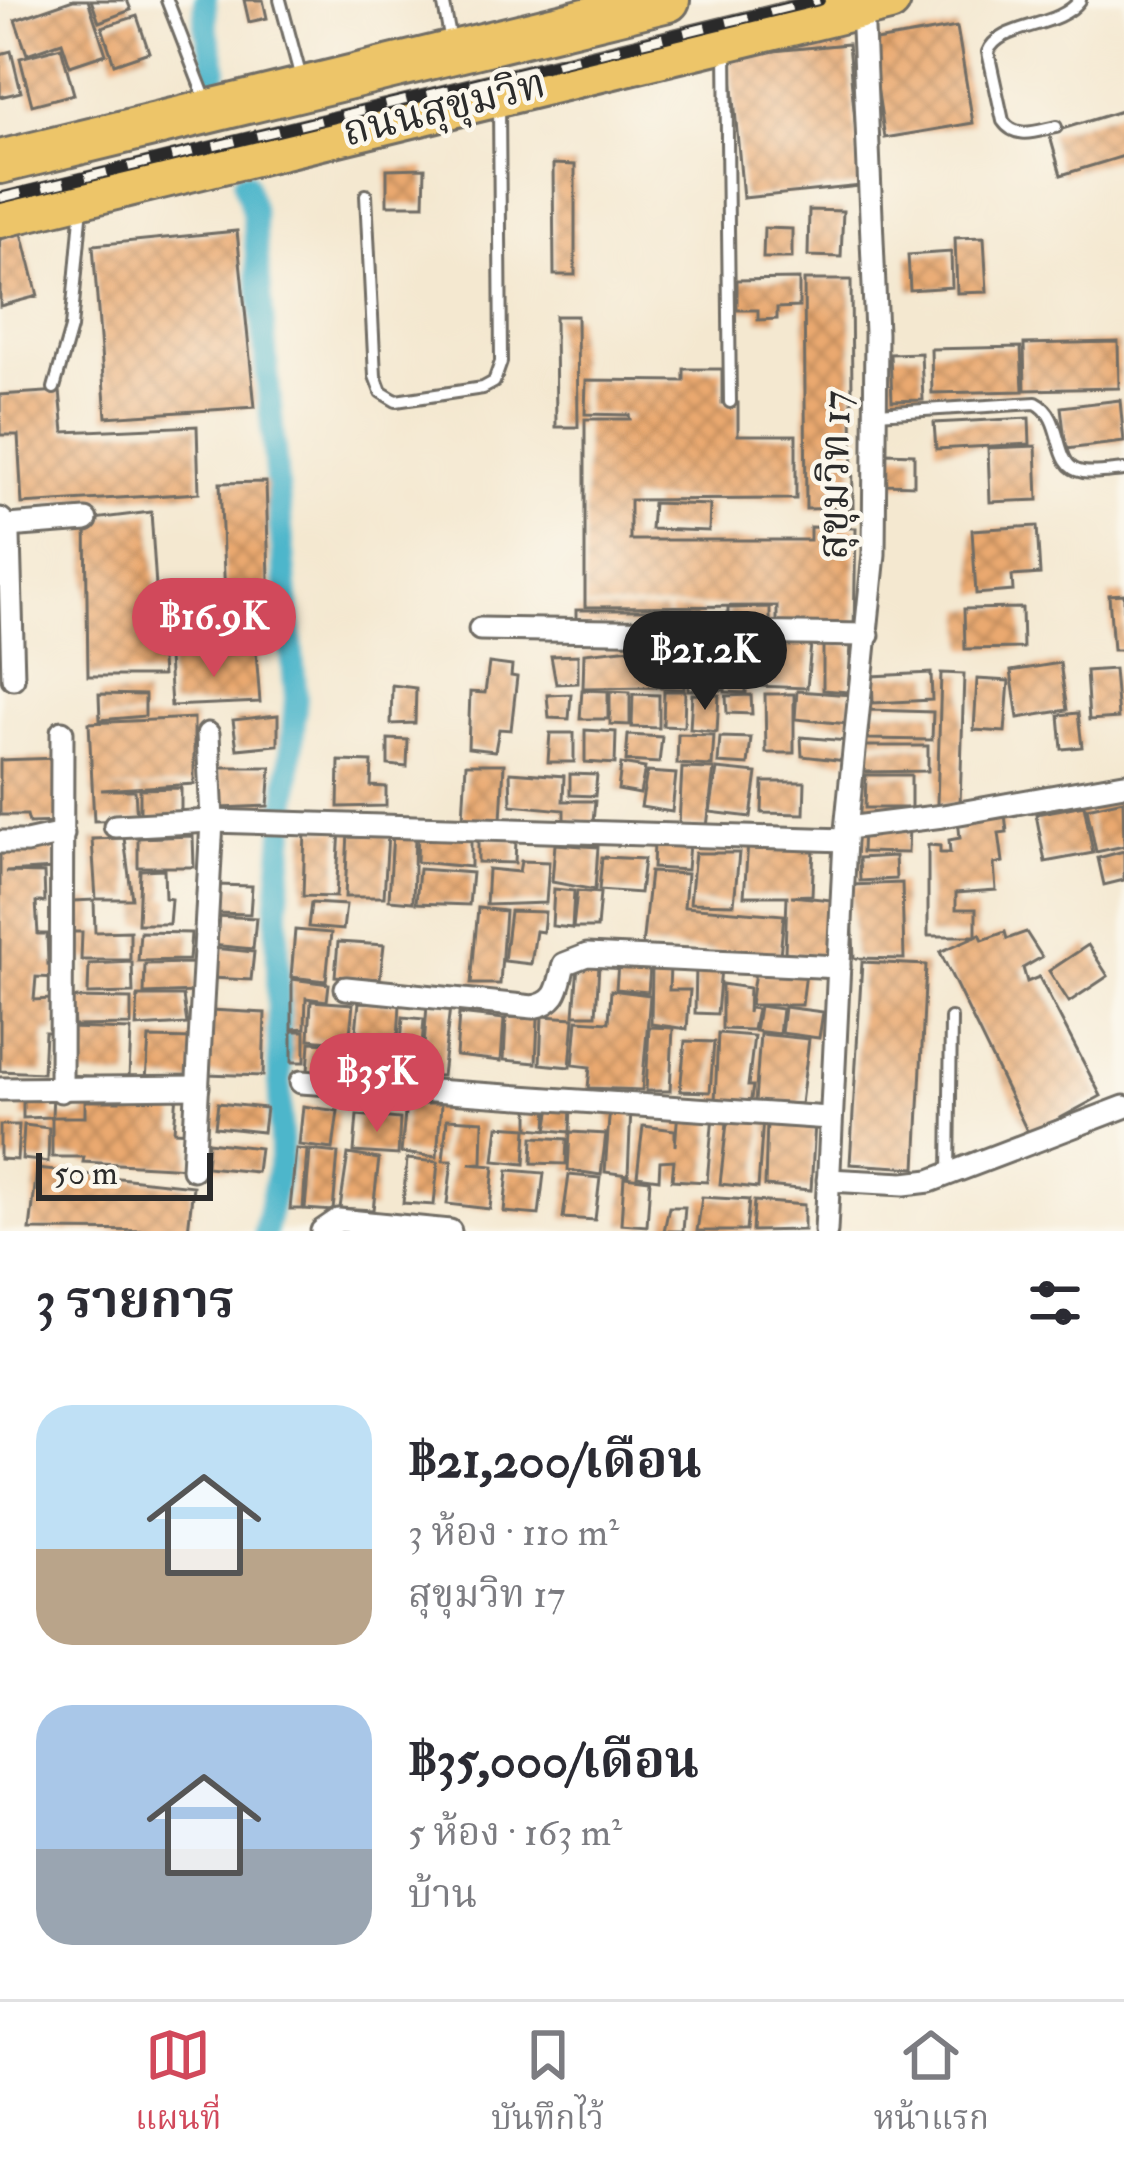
<!DOCTYPE html>
<html lang="th">
<meta charset="utf-8">
<style>
:root{--surface:#fff;--page:#f2f2f3;--text:#2b2b33;--muted:#7c7c81;--line:#e1e1e2;--accent:#d1495b}
body{margin:0;font-family:"IM FELL Double Pica","Noto Serif Thai",serif;background:var(--page);color:var(--text);height:100vh;display:flex;flex-direction:column;font-size:45px;white-space:nowrap}
*{box-sizing:border-box;margin:0}
p{font-size:39px;color:var(--muted)}
.icon{flex:none;width:66px;height:66px;fill:none;stroke:currentColor;stroke-width:2;stroke-linecap:round;stroke-linejoin:round}
.map{position:relative;height:1231px;overflow:hidden}
.sheet{display:flex;flex-direction:column;background:var(--surface);flex:1}
.sheet>*{flex:none}
.scale{position:absolute;left:36px;bottom:30px;width:177px;box-sizing:border-box;padding-left:12px;border:6px solid #2b2b2b;border-top:0;font-size:33px;line-height:42px;white-space:nowrap;color:#2b2b2b;-webkit-text-stroke:9px #fbf7ec;paint-order:stroke}
.price{position:absolute;translate:-50% -102px;padding:0 27px;border-radius:42px;background:var(--accent);color:#fff;font-size:39px;line-height:78px;filter:drop-shadow(0 3px 6px #0008)}
.price::after{content:'';position:absolute;left:50%;top:72px;width:36px;height:27px;margin-left:-18px;background:inherit;clip-path:polygon(0 0,100% 0,50% 100%)}
.price.active{background:#222;color:#fff}
ul{padding:0;list-style:none}
li{display:flex;align-items:center;gap:36px;height:300px;padding:0 36px}
li span{display:grid;place-items:center;flex:none;width:336px;height:240px;border-radius:36px;color:#555}
li>.icon{margin-inline-start:auto}
span .icon{width:144px;height:144px;fill:#fffc;stroke-width:1}
li b{font-size:51px}
h2{display:flex;justify-content:space-between;align-items:center;height:144px;padding:0 36px;font-size:51px}
.tabs{display:flex;justify-content:space-around;align-items:center;height:168px;border-top:3px solid var(--line);background:var(--surface);font-size:33px;color:var(--muted)}
.tabs a{display:grid;justify-items:center;gap:6px}
.tabs .active{color:var(--accent)}
.map>svg:first-child{display:block}
</style>
<div class="map">
<svg width="1124" height="1231" viewBox="0 0 1124 1231">
<defs>
<pattern id="building-cross-hatch" width="8" height="8" patternUnits="userSpaceOnUse" patternTransform="scale(3)"><rect width="8" height="8" fill="#eaa970"/><path d="M0 0l8 8M0 8l8-8" fill="none" stroke="#be8a5c"/></pattern>
</defs>
<rect width="100%" height="100%" fill="#fbf7ec"/>
<filter id="ink" filterUnits="userSpaceOnUse"><feTurbulence type="fractalNoise" baseFrequency=".00833" numOctaves="2"/><feDisplacementMap in="SourceGraphic" scale="24" xChannelSelector="R" yChannelSelector="G"/><feConvolveMatrix kernelMatrix="1 2 1 2 8 2 1 2 1" color-interpolation-filters="sRGB"/></filter>
<filter id="wash" filterUnits="userSpaceOnUse"><feTurbulence type="fractalNoise" baseFrequency=".004" numOctaves="4" result="noise"/><feDisplacementMap in="SourceGraphic" scale="48" xChannelSelector="R" yChannelSelector="G"/><feGaussianBlur stdDeviation="2.7" result="paint"/><feColorMatrix in="noise" values="0 0 0 0 0 0 0 0 0 0 0 0 0 0 0 0 0 1.4 0 .05"/><feComposite in="paint" operator="in"/></filter>
<g filter="url(#wash)">
<rect width="100%" height="100%" fill="#f4e8d0"/>
<g fill="none" stroke-linecap="round" stroke-linejoin="round">
<!-- canal -->
<g stroke="#4db6cb" stroke-width="24">
<path d="M205,0L206,28L216,70"/>
<path d="M245,182L253,212L296,698L277,909L281,1157L265,1231"/>
</g>
</g>
<g id="blocks">
<!-- building -->
<g fill="url(#building-cross-hatch)">
<path d="M73,0H88L106,54L70,66L62,42L27,54L15,20Z"/>
<path d="M91,0H127L131,10L99,22Z"/>
<path d="M244,0H263L267,18L249,22Z"/>
<path d="M137,16L149,52L114,64L102,27Z"/>
<path d="M957,27L973,123L885,138L870,42Z"/>
<path d="M848,44L861,186L743,198L730,55Z"/>
<path d="M61,47L74,94L32,105L20,58Z"/>
<path d="M11,51L21,92L0,97V54Z"/>
<path d="M1121,111L1124,156L1061,175L1049,133Z"/>
<path d="M553,164L575,165V275H554Z"/>
<path d="M425,168L424,205H387V169Z"/>
<path d="M809,210L843,211L841,257L808,256Z"/>
<path d="M764,228L792,229V258H763Z"/>
<path d="M237,231L255,407L106,417L93,245Z"/>
<path d="M22,233L38,296L0,306V239Z"/>
<path d="M984,237L987,292L957,293L955,238Z"/>
<path d="M951,252L952,287L910,290L908,255Z"/>
<path d="M799,279V307L777,308V319L758,320V310H737V280Z"/>
<path d="M804,280H851L853,508L806,509Z"/>
<path d="M555,316H577L578,427H556Z"/>
<path d="M1118,342L1119,388L1025,390L1024,344Z"/>
<path d="M1021,347L1023,391L932,393L931,349Z"/>
<path d="M921,353L923,400L892,401L890,354Z"/>
<path d="M684,369H722V403H738V435H796V499L630,500V540H810V527L856,528L854,629L777,628V606L585,607V419H630L629,415L585,414L586,380L684,381Z"/>
<path d="M60,391L64,432L197,426L199,493L22,504L18,435H0V395Z"/>
<path d="M1120,400L1124,442L1066,449L1061,407Z"/>
<path d="M1029,418L1030,444L936,449L934,423Z"/>
<path d="M1036,446L1038,500L990,502L988,448Z"/>
<path d="M886,453L914,454V485L885,484Z"/>
<path d="M266,482L271,643L227,642L220,483Z"/>
<path d="M653,503L710,505L709,531L651,529Z"/>
<path d="M151,512L162,676H88L86,520Z"/>
<path d="M1037,526L1040,574L1012,576L1013,591L976,594L972,530Z"/>
<path d="M1124,594V650H1113L1109,595Z"/>
<path d="M770,607V629H728V608Z"/>
<path d="M1022,608L1023,648L965,649L964,609Z"/>
<path d="M576,610H666V628L576,627Z"/>
<rect x="669" y="610" width="32" height="19"/>
<path d="M746,637V693L725,692L728,638Z"/>
<path d="M759,639L811,644L807,688L756,686Z"/>
<path d="M823,643L851,645L848,692L823,690Z"/>
<path d="M632,648V654L659,655L658,687L583,688L584,653Z"/>
<path d="M256,652L260,702L171,706L168,658Z"/>
<path d="M662,652L684,653V689L661,688Z"/>
<path d="M578,655V683L556,684L551,656Z"/>
<path d="M688,656L723,658V690H688Z"/>
<path d="M489,663L512,666L511,676L517,677L511,730L499,729L495,751L468,748L470,692L485,693Z"/>
<path d="M1060,663L1067,710L1018,718L1011,671Z"/>
<path d="M1114,669L1118,718L1089,720L1086,671Z"/>
<path d="M931,673L932,700L873,703L872,676Z"/>
<path d="M941,673L964,674L960,805L937,804Z"/>
<path d="M977,679L1009,681L1005,732L974,730Z"/>
<path d="M392,685L416,688L415,723L391,724Z"/>
<path d="M582,690L608,691V719H580Z"/>
<path d="M610,691L630,692V725L610,724Z"/>
<path d="M664,691H685L684,727L663,726Z"/>
<path d="M797,691L851,695L849,724L795,719Z"/>
<path d="M99,694L145,695V716L100,720Z"/>
<path d="M571,694L569,719L549,718L547,695Z"/>
<path d="M633,694L659,695V728L632,727Z"/>
<path d="M692,694L719,695L717,732L690,729Z"/>
<path d="M765,694H794V753H766Z"/>
<path d="M751,695L752,714L727,713L726,696Z"/>
<path d="M869,710L933,712L932,740L868,739Z"/>
<path d="M1078,713L1082,747L1062,749L1059,715Z"/>
<path d="M278,715V745L237,749L233,720Z"/>
<path d="M194,718V784L101,790H135L137,820L94,821L89,723Z"/>
<path d="M585,730L616,732L615,764L585,762Z"/>
<path d="M550,733H574V762H548Z"/>
<path d="M678,734L714,735L712,766L677,764Z"/>
<path d="M628,735L662,737L659,763L626,761Z"/>
<path d="M720,737L751,738L748,765L718,763Z"/>
<path d="M801,737L848,741L846,761L802,756Z"/>
<path d="M388,739L408,740L407,767L388,765Z"/>
<path d="M864,746H928V771L864,772Z"/>
<path d="M59,758L61,822L29,823L27,815H0V760Z"/>
<path d="M339,761L372,762L371,786L386,787V806L338,807Z"/>
<path d="M466,764H504L501,820L463,819Z"/>
<path d="M621,764L645,768L640,794L618,790Z"/>
<path d="M218,767H271L268,806L220,808Z"/>
<path d="M682,768L714,769L707,827L679,825Z"/>
<path d="M717,769L757,773L751,817L710,812Z"/>
<path d="M510,772L564,776L563,801H595L593,822L564,820V810L511,805Z"/>
<path d="M647,772L676,774L672,812L641,807Z"/>
<path d="M570,774L597,775L595,796L570,795Z"/>
<path d="M866,775H911V808H865Z"/>
<path d="M763,782H805L804,814L762,813Z"/>
<path d="M181,788V817L140,819V789Z"/>
<path d="M1123,800L1124,846L1096,852L1087,808Z"/>
<path d="M1084,805L1093,853L1045,862L1036,814Z"/>
<path d="M1005,814L1007,832L999,833L1003,862L994,864L996,890L956,893V909H976V936L980,934L983,940L1005,932L1007,939L1026,932L1042,957L1023,968L1027,982L1039,977L1101,1096L1029,1135L940,952L976,936H928V845L940,846V853H950L949,840L960,838L958,819Z"/>
<path d="M863,826L909,827L908,853L862,852Z"/>
<path d="M340,829L336,897L303,896L305,830Z"/>
<path d="M348,831L388,834L384,897H345Z"/>
<path d="M393,832L415,835L413,902L389,900Z"/>
<path d="M418,832L471,834V867L417,862Z"/>
<path d="M193,836L194,867H138V838Z"/>
<path d="M124,838L132,899H96L92,839Z"/>
<path d="M478,839L516,840L515,863L478,862Z"/>
<path d="M55,840L54,869L6,872L44,873L45,902H36L38,934H47L48,964L59,963V978L36,977L34,1000L52,999L55,1032H45L43,1073L0,1071V841Z"/>
<path d="M654,842L689,843L687,870L653,868Z"/>
<path d="M748,843L814,846L812,895L791,896L832,900L829,958L785,952L787,896H744Z"/>
<path d="M555,844L598,847L595,890L552,882Z"/>
<path d="M1124,851V880L1104,885L1098,858Z"/>
<path d="M695,853H739L734,904L690,903Z"/>
<path d="M895,856L896,879L860,881L859,858Z"/>
<path d="M602,857L644,859L640,893L599,890Z"/>
<path d="M521,861L549,862L546,903L486,905L488,869L519,872Z"/>
<path d="M164,869L165,898L171,899L169,924H138L140,870Z"/>
<path d="M419,869L472,873L469,905L416,903Z"/>
<path d="M650,872L687,874L684,907L784,915L780,955L642,947Z"/>
<path d="M902,883L904,959L854,958L851,885Z"/>
<path d="M215,885L252,886L250,914L215,913Z"/>
<path d="M554,889L574,891L572,928L552,926Z"/>
<path d="M577,891L600,893L597,928H573Z"/>
<path d="M94,900L95,932L130,931V960H81L82,932H73V901Z"/>
<path d="M311,903L346,905L343,930L308,927Z"/>
<path d="M478,908L505,911L500,984H471Z"/>
<path d="M510,911L545,912L543,932L536,931L531,964L504,961Z"/>
<path d="M214,916L256,918L253,949L211,945Z"/>
<path d="M295,930L331,933L326,981L291,977Z"/>
<path d="M140,932L191,933L189,960L138,961Z"/>
<path d="M338,942L384,945L380,979L335,976Z"/>
<path d="M1088,945L1108,976L1069,1002L1049,971Z"/>
<path d="M212,948L254,952L251,980L211,978Z"/>
<path d="M132,962L133,993L88,994L89,964Z"/>
<path d="M862,962L926,965L916,1168L850,1164Z"/>
<path d="M193,963L195,992L144,994L145,964Z"/>
<path d="M618,964L650,967L648,992L616,989Z"/>
<path d="M578,965H599L596,1015H574Z"/>
<path d="M652,966H670L669,990H690L687,1029L651,1024Z"/>
<path d="M696,967L721,968L717,1014L695,1013Z"/>
<path d="M755,972L806,973L802,1005H750Z"/>
<path d="M292,979L329,984L327,1001L306,998L305,1028L292,1029Z"/>
<path d="M722,984L749,988L748,1013L749,1008L757,1009L753,1030L722,1029Z"/>
<path d="M611,990L650,995L642,1090L588,1088L590,1067L573,1065L577,1020L609,1022Z"/>
<path d="M138,996H183L187,1024L136,1027Z"/>
<path d="M72,998L131,999V1025L74,1026Z"/>
<path d="M311,1001L353,1004L349,1043L309,1039Z"/>
<path d="M359,1002L400,1004L396,1074L352,1071Z"/>
<path d="M427,1005L450,1007L442,1076L422,1075Z"/>
<path d="M759,1006L782,1009L779,1034L755,1031Z"/>
<path d="M784,1007L823,1012L819,1038L781,1033Z"/>
<path d="M210,1010L265,1013L263,1076L207,1074Z"/>
<path d="M459,1014L504,1019L501,1061L456,1056Z"/>
<path d="M542,1016L574,1018L570,1067L540,1064Z"/>
<path d="M403,1017L424,1019L421,1057L400,1056Z"/>
<path d="M506,1017L538,1019L536,1063L504,1060Z"/>
<path d="M649,1027L673,1028L670,1091H646Z"/>
<path d="M68,1028L131,1030L129,1078L66,1075Z"/>
<rect x="292" y="1031" width="13" height="31"/>
<path d="M718,1033L754,1036L748,1086H753L750,1105L715,1102Z"/>
<path d="M760,1034L809,1039L801,1104L755,1102Z"/>
<path d="M149,1038L194,1039L193,1082L146,1080Z"/>
<path d="M685,1041L714,1042L710,1092L680,1091Z"/>
<path d="M310,1042L329,1043L326,1072L308,1071Z"/>
<path d="M23,1092H53L52,1117L23,1118Z"/>
<path d="M177,1093L174,1131L191,1132L189,1168L83,1162L84,1157H52V1117H85V1101H119V1095Z"/>
<path d="M529,1100L548,1101L547,1130L552,1101L571,1103L570,1132L529,1128Z"/>
<path d="M218,1103L266,1108L263,1132L215,1127Z"/>
<path d="M406,1104H441L437,1157L401,1153Z"/>
<path d="M610,1105L631,1108L628,1175L605,1172Z"/>
<path d="M303,1106L338,1111L333,1149L299,1145Z"/>
<path d="M678,1111L713,1115L707,1182L672,1180L674,1160L660,1161L659,1179L637,1176L643,1126L675,1130V1146Z"/>
<path d="M728,1114L763,1118L758,1188L720,1184Z"/>
<path d="M357,1115L400,1119L398,1155L354,1152Z"/>
<path d="M447,1119L483,1121L482,1163L469,1164L494,1166L490,1209L447,1204L452,1161H443Z"/>
<path d="M767,1119L815,1123L811,1190L765,1186Z"/>
<path d="M0,1125H19L17,1160L0,1159Z"/>
<path d="M24,1125L49,1128L48,1162L22,1159Z"/>
<path d="M498,1126L527,1128L525,1164L494,1161Z"/>
<path d="M570,1132L606,1134L601,1175L568,1170Z"/>
<path d="M533,1137L567,1139L566,1164L532,1163Z"/>
<path d="M208,1142L260,1148L257,1172L206,1167Z"/>
<path d="M296,1149L307,1150L303,1209H290Z"/>
<path d="M310,1150L338,1153L333,1211L305,1209Z"/>
<path d="M348,1154L379,1159L373,1210L340,1208Z"/>
<path d="M407,1159L438,1162L434,1205L403,1203Z"/>
<path d="M37,1169L193,1186L188,1231L30,1230Z"/>
<path d="M508,1170L544,1173L539,1215L504,1212Z"/>
<path d="M569,1175L600,1178L595,1220L563,1218Z"/>
<path d="M624,1177L650,1180L647,1226L621,1224Z"/>
<path d="M702,1197L749,1200L746,1231H697Z"/>
<path d="M754,1201L804,1205V1230L752,1231Z"/>
<path d="M669,1207H685L683,1231H664Z"/>
</g>
</g>
</g>
<g filter="url(#ink)">
<use href="#blocks" fill-opacity="0" stroke="#716d65" stroke-width="3"/>
<g fill="none" stroke-linecap="round" stroke-linejoin="round">
<defs>
<g id="lane">
<path d="M167,0L207,103"/>
<path d="M280,0L301,78"/>
<path d="M443,0L451,42"/>
<path d="M726,51L730,402"/>
<path d="M1056,127C1036,131 1016,140 1003,121L988,52C999,23 1059,29 1080,0"/>
<path d="M366,195L375,376L381,392L396,401L483,388L494,382L501,362L499,104"/>
<path d="M54,388L71,328L82,205"/>
<path d="M877,413L1036,403C1066,418 1051,468 1083,472C1096,474 1111,471 1124,470"/>
<path d="M949,1175L951,1018"/>
</g>
<g id="street">
<path d="M0,519L8,526L9,536L13,678"/>
<path d="M8,526L86,520"/>
<path d="M480,629L868,635"/>
<path d="M115,826L212,821L845,840"/>
<path d="M847,828L943,816L1124,784"/>
<path d="M0,842H26L63,834"/>
<path d="M346,988L533,1007C559,1002 558,987 564,964L587,955L839,967"/>
<path d="M301,1082L829,1118"/>
<path d="M0,1089L198,1087"/>
<path d="M61,1091L62,732"/>
<path d="M193,1169L212,821L208,734"/>
<path d="M828,1180L904,1184L930,1181L1124,1107"/>
<path d="M322,1231L338,1220L450,1231"/>
<path d="M826,1231L845,840L874,554L876,333L862,6"/>
</g>
<g id="highway">
<path d="M0,162L668,0"/>
<path d="M0,216L889,0"/>
</g>
</defs>
<!-- lane casing -->
<use href="#lane" stroke="#716d65" stroke-width="16"/>
<!-- street casing -->
<use href="#street" stroke="#716d65" stroke-width="27"/>
<!-- highway casing -->
<use href="#highway" stroke="#716d65" stroke-width="48"/>
<!-- lane -->
<use href="#lane" stroke="#fff" stroke-width="10"/>
<!-- street -->
<use href="#street" stroke="#fff" stroke-width="21"/>
<!-- highway -->
<use href="#highway" stroke="#edc569" stroke-width="42"/>
<defs>
<path id="rail" d="M0,198L819,0"/>
</defs>
<!-- rail casing -->
<use href="#rail" stroke="#2b2b2b" stroke-width="12"/>
<!-- rail -->
<use href="#rail" stroke="#fbf7ec" stroke-width="8" stroke-dasharray="22" stroke-linecap="butt"/>
</g>
</g>
<g text-anchor="middle" dominant-baseline="central" stroke-width="9" stroke-linejoin="round" paint-order="stroke">
<!-- street labels -->
<g font-size="42" fill="#2b2b2b" stroke="#fbf7ec">
<text transform="translate(444 108) rotate(-14)">ถนนสุขุมวิท</text>
<text transform="translate(835 475) rotate(-89)">สุขุมวิท 17</text>
</g>
</g>
</svg>
<div class="scale">50 m</div>
<b class="price" style="left:214px;top:680px">฿16.9K</b>
<b class="price active" style="left:705px;top:713px">฿21.2K</b>
<b class="price" style="left:377px;top:1135px">฿35K</b>
</div>
<section class="sheet">
<h2>3 รายการ<svg class="icon" aria-label="filters" viewBox="0 0 24 24"><path d="M4 7h16M4 17h16"/><circle cx="9" cy="7" r="2"/><circle cx="15" cy="17" r="2"/></svg></h2>
<ul>
<li><span style="background:linear-gradient(#bfe0f5 60%,#b9a48a 0)"><svg class="icon" aria-label="home" viewBox="0 0 24 24"><path d="M3 11l9-7 9 7M6 9v11h12V9"/></svg></span><div><b>฿21,200/เดือน</b><p>3 ห้อง · 110 m²</p><p>สุขุมวิท 17</p></div></li>
<li><span style="background:linear-gradient(#a9c7e8 60%,#9aa5b1 0)"><svg class="icon" aria-label="home" viewBox="0 0 24 24"><path d="M3 11l9-7 9 7M6 9v11h12V9"/></svg></span><div><b>฿35,000/เดือน</b><p>5 ห้อง · 163 m²</p><p>บ้าน</p></div></li>
</ul>
</section>
<nav class="tabs">
<a class="active"><svg class="icon" aria-label="map" viewBox="0 0 24 24"><path d="M3 6l6-2 6 2 6-2v14l-6 2-6-2-6 2zM9 4v14M15 6v14"/></svg>แผนที่</a>
<a><svg class="icon" aria-label="saved" viewBox="0 0 24 24"><path d="M7 4h10v16l-5-4-5 4z"/></svg>บันทึกไว้</a>
<a><svg class="icon" aria-label="home" viewBox="0 0 24 24"><path d="M3 11l9-7 9 7M6 9v11h12V9"/></svg>หน้าแรก</a>
</nav>
